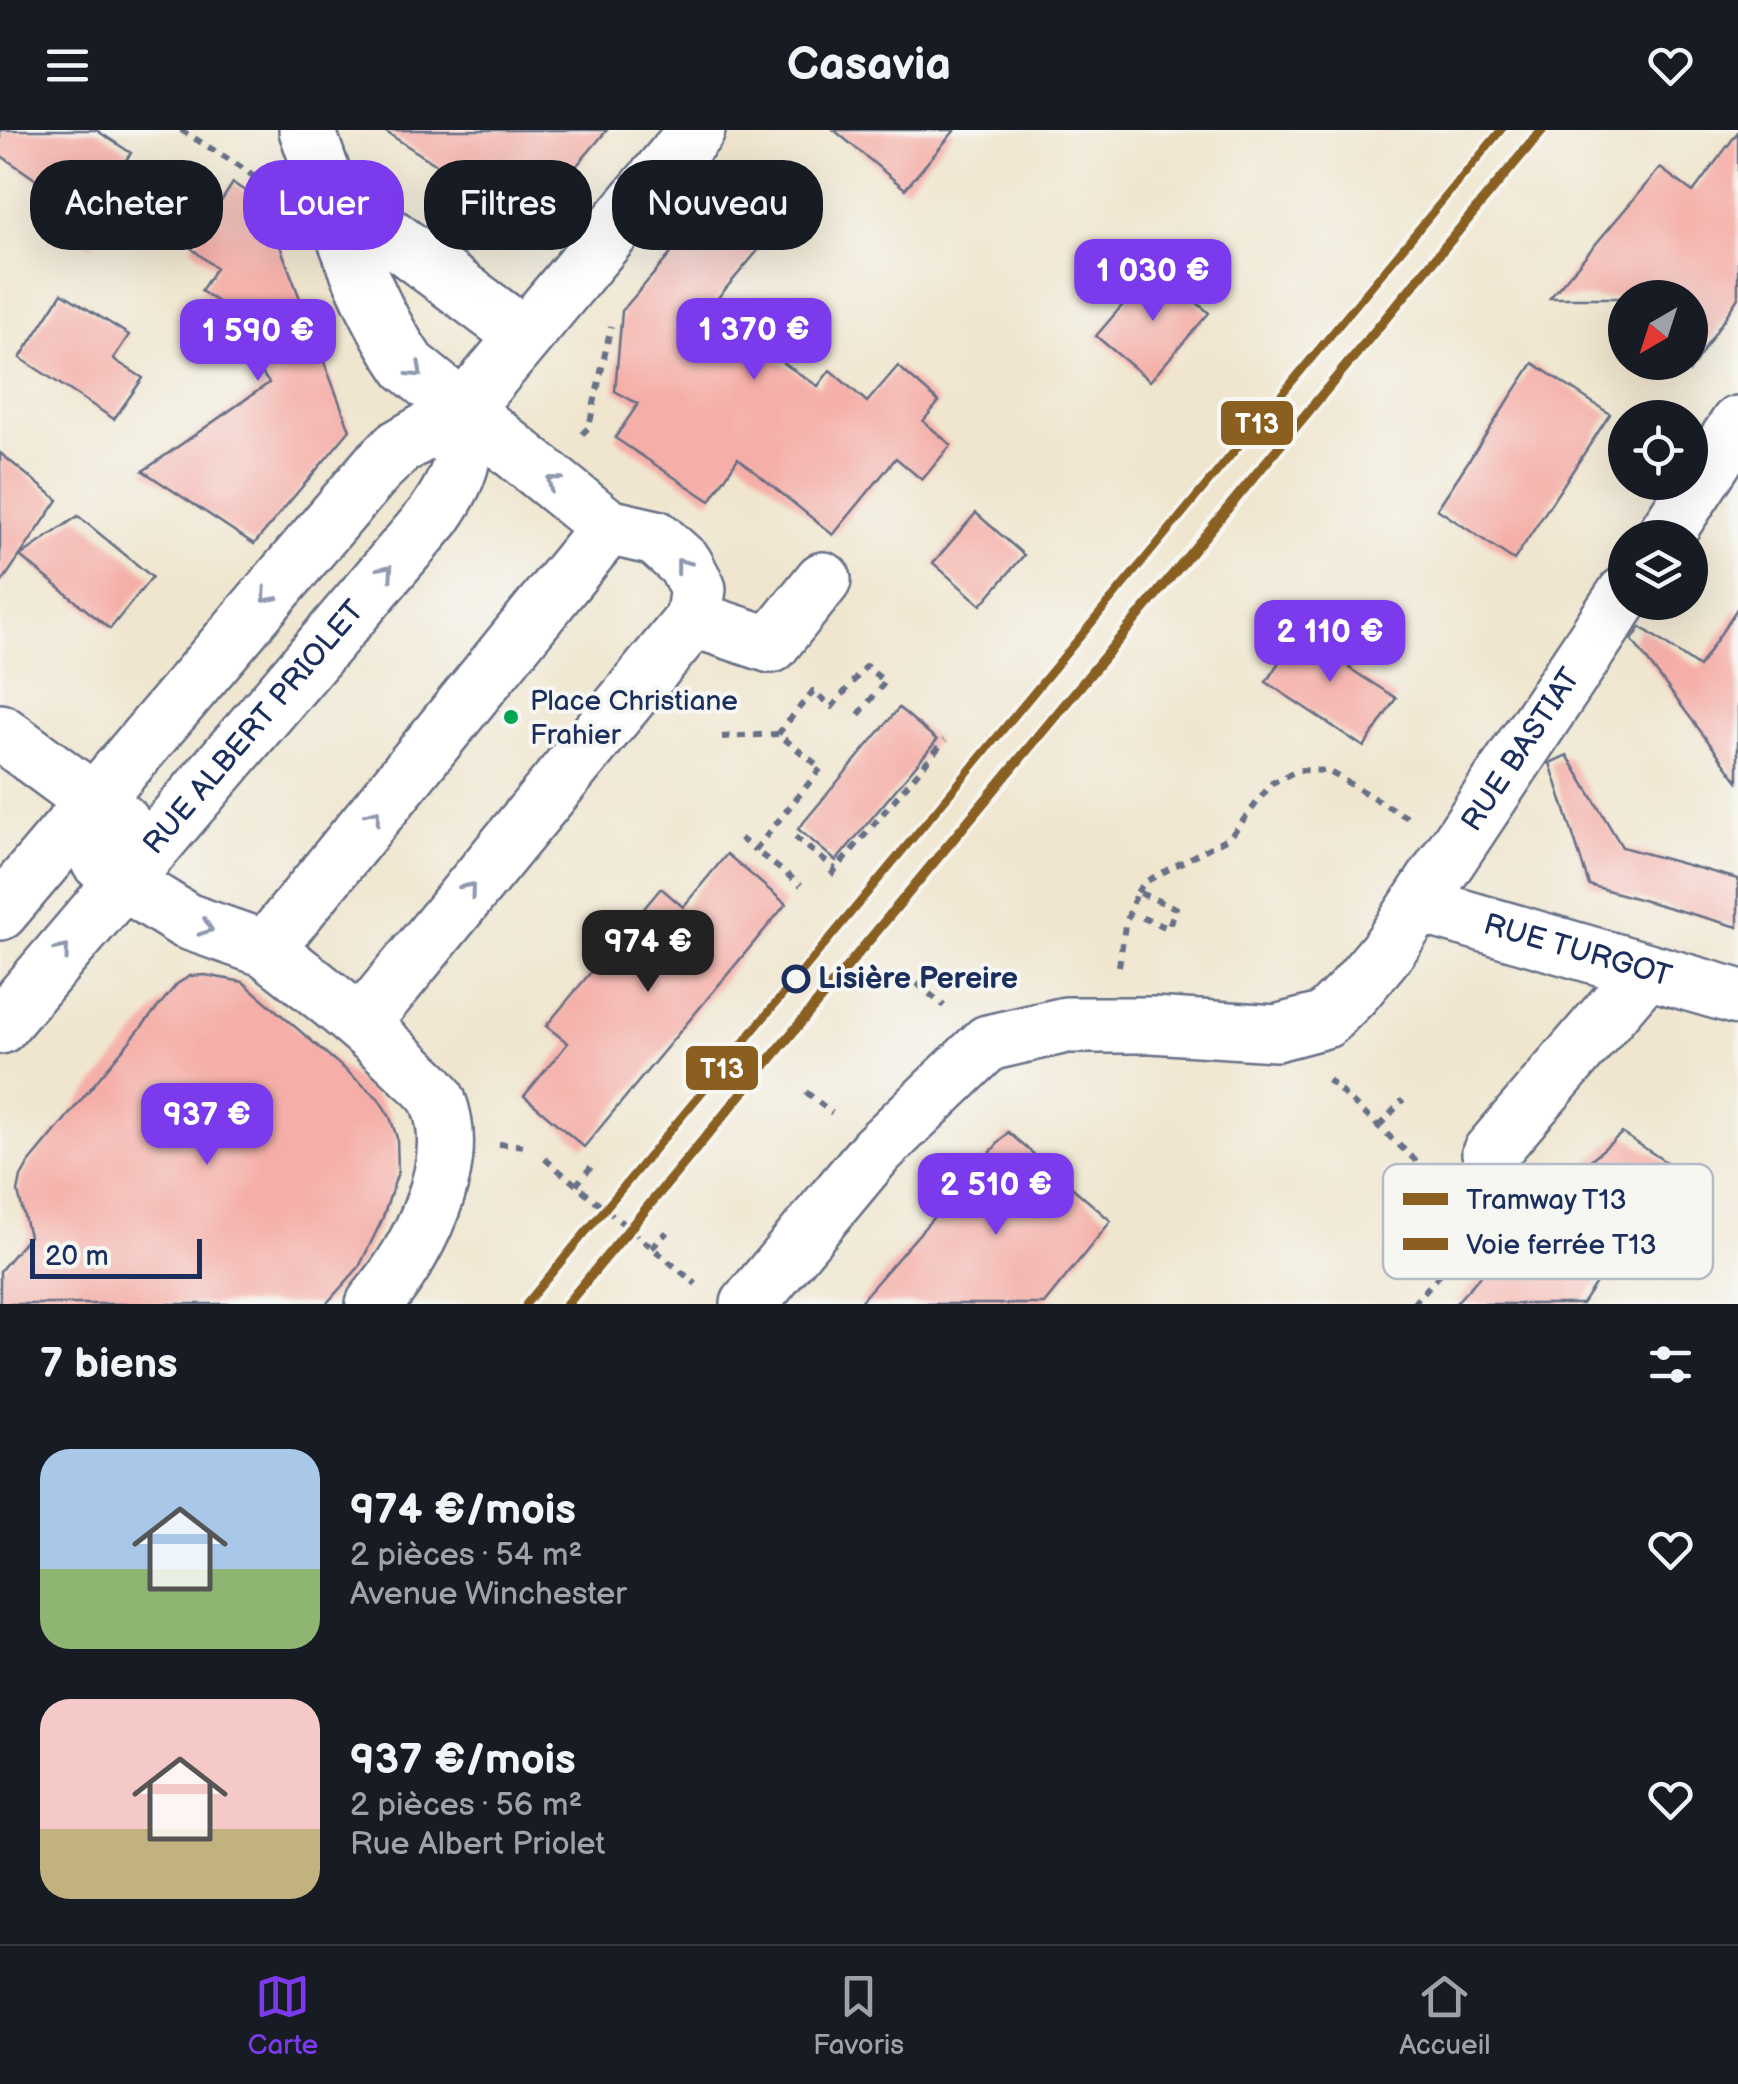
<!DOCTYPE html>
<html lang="fr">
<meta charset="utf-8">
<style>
:root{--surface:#171b24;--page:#20242c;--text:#f1f3f6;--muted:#9ea1a6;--line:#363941;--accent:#7c3aed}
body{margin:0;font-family:"Balsamiq Sans",sans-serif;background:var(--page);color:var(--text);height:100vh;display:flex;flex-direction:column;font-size:38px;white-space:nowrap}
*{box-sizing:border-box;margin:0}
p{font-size:32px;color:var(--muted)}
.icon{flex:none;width:55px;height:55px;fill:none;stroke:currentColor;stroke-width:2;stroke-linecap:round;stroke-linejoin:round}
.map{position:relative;height:1174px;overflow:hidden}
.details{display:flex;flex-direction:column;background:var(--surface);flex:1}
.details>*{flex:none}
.banner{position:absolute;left:30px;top:30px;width:1000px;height:90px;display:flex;gap:20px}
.needle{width:65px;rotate:219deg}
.buttons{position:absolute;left:1608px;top:150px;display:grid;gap:20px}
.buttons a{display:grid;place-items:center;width:100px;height:100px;border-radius:50%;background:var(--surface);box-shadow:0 10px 40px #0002;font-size:50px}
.scale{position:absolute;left:30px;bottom:25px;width:172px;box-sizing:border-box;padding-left:10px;border:5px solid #1b2f5e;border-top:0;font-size:28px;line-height:35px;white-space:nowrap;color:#1b2f5e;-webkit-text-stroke:8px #f6f6f2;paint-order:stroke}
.price{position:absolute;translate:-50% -85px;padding:0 22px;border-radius:20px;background:var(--accent);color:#fff;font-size:32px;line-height:65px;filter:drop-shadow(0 2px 5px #0008)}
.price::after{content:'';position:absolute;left:50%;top:60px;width:30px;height:22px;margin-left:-15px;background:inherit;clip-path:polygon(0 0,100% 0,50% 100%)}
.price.selected{background:#222;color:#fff}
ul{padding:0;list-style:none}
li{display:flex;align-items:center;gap:30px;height:250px;padding:0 40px}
li span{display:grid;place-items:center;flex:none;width:280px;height:200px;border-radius:30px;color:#555}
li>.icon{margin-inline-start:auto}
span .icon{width:120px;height:120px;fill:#fffc;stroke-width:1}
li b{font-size:42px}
h2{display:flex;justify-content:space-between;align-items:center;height:120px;padding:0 40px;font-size:42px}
.chip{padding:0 35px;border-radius:40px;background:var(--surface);box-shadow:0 10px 40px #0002;font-size:35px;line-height:90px}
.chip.selected{background:var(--accent);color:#fff}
header{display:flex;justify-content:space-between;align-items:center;height:130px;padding:0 40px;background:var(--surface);font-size:45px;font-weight:700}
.dock{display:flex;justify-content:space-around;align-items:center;height:140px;border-top:2px solid var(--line);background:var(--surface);font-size:28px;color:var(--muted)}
.dock a{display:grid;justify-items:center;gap:5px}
.dock .selected{color:var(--accent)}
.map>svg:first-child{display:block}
</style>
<header><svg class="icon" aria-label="menu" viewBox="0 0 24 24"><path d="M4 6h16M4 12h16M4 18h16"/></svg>Casavia<svg class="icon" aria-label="heart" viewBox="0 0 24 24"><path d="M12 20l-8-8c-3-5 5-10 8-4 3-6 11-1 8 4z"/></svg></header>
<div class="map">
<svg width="1738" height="1174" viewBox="0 0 1738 1174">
<rect width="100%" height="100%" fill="#f6f6f2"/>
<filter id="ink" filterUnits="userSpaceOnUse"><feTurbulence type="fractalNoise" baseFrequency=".01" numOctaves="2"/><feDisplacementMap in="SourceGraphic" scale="20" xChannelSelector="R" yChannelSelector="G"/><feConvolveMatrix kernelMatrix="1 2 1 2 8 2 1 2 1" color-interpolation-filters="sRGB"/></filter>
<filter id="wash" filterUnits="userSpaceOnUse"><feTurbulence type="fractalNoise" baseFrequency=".0048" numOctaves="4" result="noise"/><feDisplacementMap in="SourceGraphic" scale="40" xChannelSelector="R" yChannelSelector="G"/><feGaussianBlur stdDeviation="2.25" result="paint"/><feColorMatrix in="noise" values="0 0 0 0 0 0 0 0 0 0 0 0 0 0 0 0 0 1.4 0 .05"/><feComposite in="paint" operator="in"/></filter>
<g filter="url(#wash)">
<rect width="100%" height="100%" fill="#f0e6cf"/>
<g id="blocks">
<!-- building -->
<g fill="#f5afa8">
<path d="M0,0H96L131,23L124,33L139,43L91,116L46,87L60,66L0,25Z"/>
<path d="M383,0H607L527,94Z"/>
<path d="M834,0H955L905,59Z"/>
<path d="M1738,2V168L1690,241V168H1550L1660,38L1693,62Z"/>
<path d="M744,38L793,79L706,182L818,256L830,240L867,272L898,236L939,272L923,291L951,315L922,350L896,328L833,405L738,328L710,371L615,308L638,274L615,261L622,181Z"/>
<path d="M233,53L264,74L350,300L254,414L143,341L269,253L247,221L270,206L201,161L216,138L191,118Z"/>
<path d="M1155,137L1209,183L1150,251L1096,206Z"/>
<path d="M62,163L129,205L113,229L143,248L114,289L20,228Z"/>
<path d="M1533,233L1610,284L1514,430L1437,379Z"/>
<path d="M0,323L58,370L0,455Z"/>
<path d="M976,383L1024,425L981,475L933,433Z"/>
<path d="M78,386L152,447L110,499L20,426Z"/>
<path d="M1738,477V651L1632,510L1641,497L1699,537Z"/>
<path d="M1305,492L1356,526L1349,538L1396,568L1364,617L1266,552Z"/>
<path d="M899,578L937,610L836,731L798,699Z"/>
<path d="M1567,625L1622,717L1738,749V797L1589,755L1550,633Z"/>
<path d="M727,724L786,774L584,1017L524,966L568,913L546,896L661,758L683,777Z"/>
<path d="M205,845L243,852L378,968L390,987L397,1008L398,1042L382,1090L359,1137L326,1174H0V1141L29,1106L18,1062L21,1047L29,1033L177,854L190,846Z"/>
<path d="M1008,1002L1111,1091L1044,1174H858Z"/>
<path d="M1622,1003L1672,1036L1582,1174H1455L1565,1052Z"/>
</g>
</g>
</g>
<g filter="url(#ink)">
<use href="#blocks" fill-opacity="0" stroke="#666f86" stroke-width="2.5"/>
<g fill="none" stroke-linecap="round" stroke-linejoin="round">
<defs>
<g id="minor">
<path d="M329,61L523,205"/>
<path d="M1663,408L1738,294"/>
<path d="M693,489L771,515L823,450"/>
<path d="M0,602L122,692"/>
<path d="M94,671L99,731L122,751L186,791L266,819L608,397L409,236C360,166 336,80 307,0"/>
<path id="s1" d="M1419,775L1738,867"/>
<path d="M266,819C315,857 363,894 407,937C417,947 433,959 438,971C464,1036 416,1125 374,1174"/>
<path d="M362,893L693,489L698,459L685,434L656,408L608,397"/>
<path d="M1490,1023L1645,842"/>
<path id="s2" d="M749,1174L877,1020L988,913L1066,895H1152L1276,903L1325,890L1352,863L1388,820L1625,464"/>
</g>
<g id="major">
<path d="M0,782L377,338L399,317L463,280L697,0"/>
<path id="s3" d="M0,896L434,386C460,349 468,325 463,280"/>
</g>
</defs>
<!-- minor casing -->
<use href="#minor" stroke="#666f86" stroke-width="60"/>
<!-- major casing -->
<use href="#major" stroke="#666f86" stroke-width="60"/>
<!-- path -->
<g stroke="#666f86" stroke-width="6" stroke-dasharray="8 8" stroke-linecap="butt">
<path d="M181,0L246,40L263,55"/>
<path d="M582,304L589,297L611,196"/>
<path d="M778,604L813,561L832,577L866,536L885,552L856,588"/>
<path d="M722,607L778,604L821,638L755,720L801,755"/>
<path d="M795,707L835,739"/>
<path d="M740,708L755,720"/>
<path d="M831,745L945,610"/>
<path d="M1137,762L1145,752L1231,706L1272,653L1298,640L1328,641L1408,688"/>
<path d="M1119,836L1125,795L1137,762L1176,778L1168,798L1138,786"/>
<path d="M905,843L944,876"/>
<path d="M1328,950L1437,1050"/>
<path d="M806,962L832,983"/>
<path d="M1379,996L1403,970"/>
<path d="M499,1014L528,1016"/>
<path d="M545,1029L696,1154"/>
<path d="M576,1055L591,1037"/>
<path d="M1468,1078L1485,1095"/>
<path d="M652,1118L667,1102"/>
<path d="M1413,1174L1500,1079"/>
</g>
<!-- minor -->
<use href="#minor" stroke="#fff" stroke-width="55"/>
<!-- major -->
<use href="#major" stroke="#fff" stroke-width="55"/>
<defs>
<path id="rail-1" d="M567,1174L1542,0"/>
</defs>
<!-- rail-1 casing -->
<use href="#rail-1" stroke="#f6f6f2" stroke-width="18"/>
<!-- rail-1 -->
<use href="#rail-1" stroke="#8a5f20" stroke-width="10"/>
<defs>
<path id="tram-1" d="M526,1174L1501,0"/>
</defs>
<!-- tram-1 casing -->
<use href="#tram-1" stroke="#f6f6f2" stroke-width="15"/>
<!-- tram-1 -->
<use href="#tram-1" stroke="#8a5f20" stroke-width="8"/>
</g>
<!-- one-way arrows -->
<defs><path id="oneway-chevron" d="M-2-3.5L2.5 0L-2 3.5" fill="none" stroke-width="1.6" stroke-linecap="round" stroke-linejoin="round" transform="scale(2.5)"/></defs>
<g stroke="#8d97ae">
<use href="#oneway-chevron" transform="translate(416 241) rotate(43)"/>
<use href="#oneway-chevron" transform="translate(553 352) rotate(-141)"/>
<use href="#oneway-chevron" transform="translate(682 435) rotate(-128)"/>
<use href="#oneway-chevron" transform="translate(387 441) rotate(-49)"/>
<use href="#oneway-chevron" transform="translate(268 466) rotate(131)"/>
<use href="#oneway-chevron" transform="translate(374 686) rotate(-51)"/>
<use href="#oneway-chevron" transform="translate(469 759) rotate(-50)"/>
<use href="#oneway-chevron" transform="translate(206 798) rotate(19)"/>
<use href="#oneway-chevron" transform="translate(63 821) rotate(-50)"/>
</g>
</g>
<!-- markers -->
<circle fill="#00a651" stroke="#f6f6f2" stroke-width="4" cx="511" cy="587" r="9"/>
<circle fill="#f6f6f2" stroke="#1b2f5e" stroke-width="5" cx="796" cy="849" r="12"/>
<g text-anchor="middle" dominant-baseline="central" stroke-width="8" stroke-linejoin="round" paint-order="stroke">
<!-- bus labels -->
<g font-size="28" fill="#1b2f5e" stroke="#f6f6f2" text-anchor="start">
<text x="530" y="571">Place Christiane<tspan x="530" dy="34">Frahier</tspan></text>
</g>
<!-- street labels -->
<g font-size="30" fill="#1b2f5e" stroke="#f6f6f2">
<text stroke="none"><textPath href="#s3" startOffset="392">RUE ALBERT PRIOLET</textPath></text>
<text stroke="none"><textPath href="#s2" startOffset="1030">RUE BASTIAT</textPath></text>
<text stroke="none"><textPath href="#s1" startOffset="165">RUE TURGOT</textPath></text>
</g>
<!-- stop labels -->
<g font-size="30" font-weight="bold" fill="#1b2f5e" stroke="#f6f6f2" text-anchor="start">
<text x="818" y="849">Lisière Pereire</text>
</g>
</g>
<!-- legend -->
<rect x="1383" y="1034" width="330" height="115" rx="15" fill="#f6f6f2" stroke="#b4bac6" stroke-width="2.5"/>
<rect x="1403" y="1063" width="45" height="12" fill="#8a5f20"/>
<rect x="1403" y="1108" width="45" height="12" fill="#8a5f20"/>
<g font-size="28" fill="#1b2f5e">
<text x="1466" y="1079">Tramway T13</text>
<text x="1466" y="1124">Voie ferrée T13</text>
</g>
<g stroke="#f6f6f2" stroke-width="4">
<rect x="1219" y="269" width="76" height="48" rx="10" fill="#8a5f20"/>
<rect x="684" y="914" width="76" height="48" rx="10" fill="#8a5f20"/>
</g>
<g font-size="28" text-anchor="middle" font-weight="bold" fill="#fff">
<text x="1257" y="303">T13</text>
<text x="722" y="948">T13</text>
</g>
</svg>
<div class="buttons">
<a><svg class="needle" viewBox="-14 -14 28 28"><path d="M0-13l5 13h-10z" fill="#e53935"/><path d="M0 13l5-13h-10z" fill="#9ea1a6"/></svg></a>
<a><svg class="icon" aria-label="locate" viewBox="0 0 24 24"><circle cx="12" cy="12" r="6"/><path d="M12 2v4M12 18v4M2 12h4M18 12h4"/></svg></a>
<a><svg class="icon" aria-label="layers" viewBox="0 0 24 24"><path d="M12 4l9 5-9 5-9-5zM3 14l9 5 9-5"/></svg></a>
</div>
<div class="scale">20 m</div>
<b class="price" style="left:1153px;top:194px">1 030 €</b>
<b class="price" style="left:754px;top:253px">1 370 €</b>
<b class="price" style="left:258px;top:254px">1 590 €</b>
<b class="price" style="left:1330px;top:555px">2 110 €</b>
<b class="price selected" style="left:648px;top:865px">974 €</b>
<b class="price" style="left:207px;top:1038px">937 €</b>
<b class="price" style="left:996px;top:1108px">2 510 €</b>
<div class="banner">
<a class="chip">Acheter</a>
<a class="chip selected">Louer</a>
<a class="chip">Filtres</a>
<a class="chip">Nouveau</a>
</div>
</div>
<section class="details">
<h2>7 biens<svg class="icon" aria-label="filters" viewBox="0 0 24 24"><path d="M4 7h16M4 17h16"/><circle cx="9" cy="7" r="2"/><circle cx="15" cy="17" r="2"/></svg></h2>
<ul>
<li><span style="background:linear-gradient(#a9c7e8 60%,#8fb573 0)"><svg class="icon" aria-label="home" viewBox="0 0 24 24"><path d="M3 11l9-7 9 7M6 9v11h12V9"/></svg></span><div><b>974 €/mois</b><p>2 pièces · 54 m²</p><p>Avenue Winchester</p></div><svg class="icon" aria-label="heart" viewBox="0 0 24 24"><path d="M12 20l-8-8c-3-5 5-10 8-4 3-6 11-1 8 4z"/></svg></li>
<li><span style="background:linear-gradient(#f6c9c9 65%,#c2b280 0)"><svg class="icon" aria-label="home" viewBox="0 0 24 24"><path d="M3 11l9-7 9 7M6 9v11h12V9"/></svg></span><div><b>937 €/mois</b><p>2 pièces · 56 m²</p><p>Rue Albert Priolet</p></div><svg class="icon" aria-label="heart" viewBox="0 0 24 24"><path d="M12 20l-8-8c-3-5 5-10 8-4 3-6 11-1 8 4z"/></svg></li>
</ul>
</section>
<nav class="dock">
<a class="selected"><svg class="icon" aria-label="map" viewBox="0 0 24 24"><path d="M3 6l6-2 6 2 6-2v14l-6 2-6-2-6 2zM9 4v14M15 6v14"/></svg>Carte</a>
<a><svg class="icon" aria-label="saved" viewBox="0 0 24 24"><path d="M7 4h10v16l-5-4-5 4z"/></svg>Favoris</a>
<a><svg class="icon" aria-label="home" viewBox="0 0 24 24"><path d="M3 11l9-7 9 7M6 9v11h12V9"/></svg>Accueil</a>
</nav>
